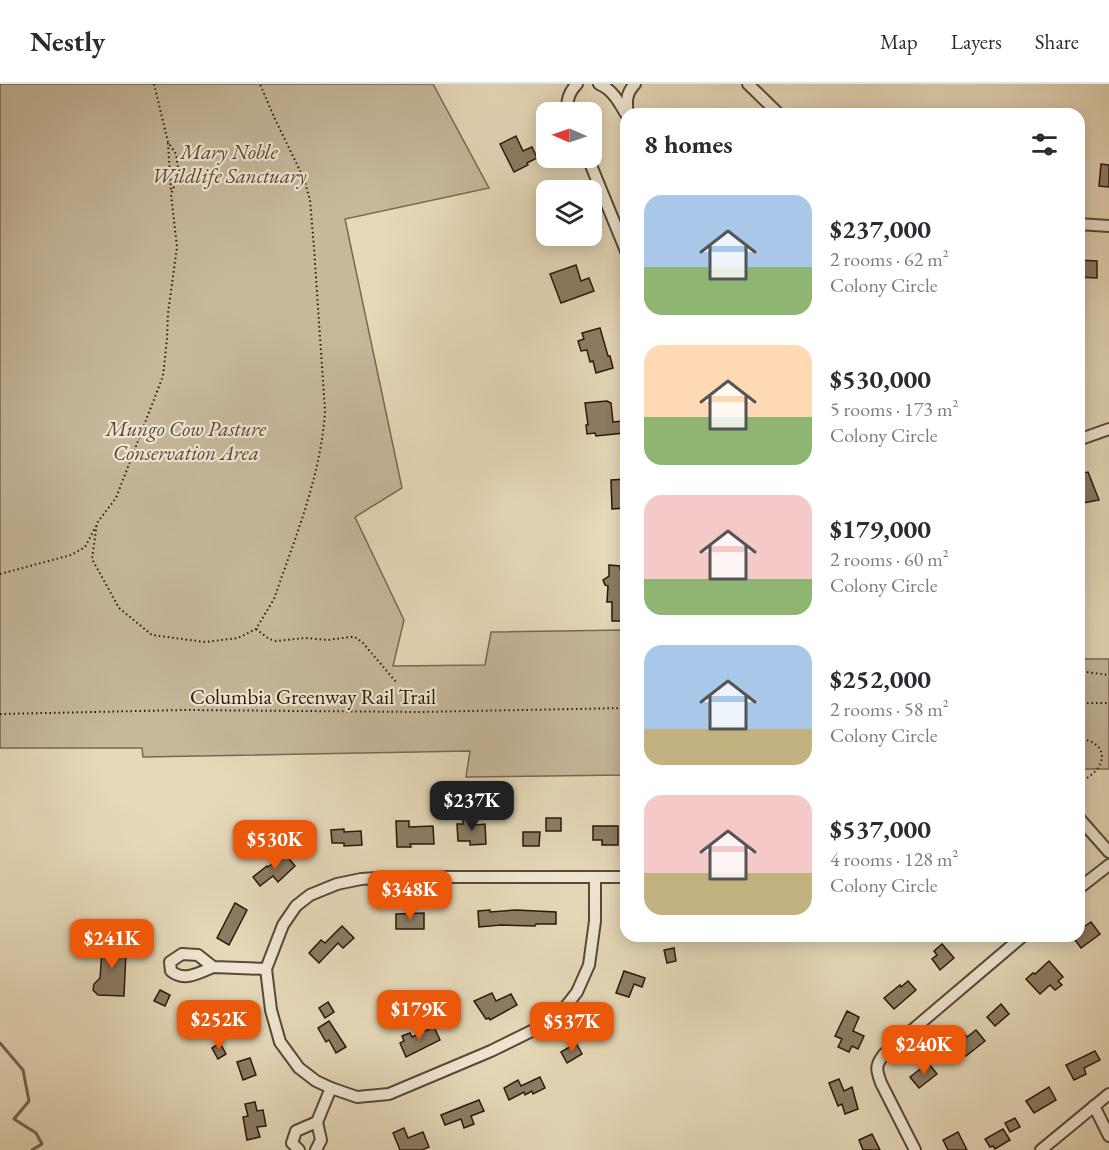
<!DOCTYPE html>
<meta charset="utf-8">
<style>
:root{--surface:#fff;--page:#f2f2f3;--text:#2b2b33;--muted:#7c7c81;--line:#e1e1e2;--accent:#ea580c}
body{margin:0;font-family:"EB Garamond",serif;background:var(--page);color:var(--text);height:100vh;display:flex;flex-direction:column;font-size:22px;white-space:nowrap}
*{box-sizing:border-box;margin:0}
p{font-size:20px;color:var(--muted)}
.icon{flex:none;width:33px;height:33px;fill:none;stroke:currentColor;stroke-width:2;stroke-linecap:round;stroke-linejoin:round}
.map{position:relative;flex:1;overflow:hidden}
.sheet{position:absolute;left:620px;top:24px;width:465px;height:834px;display:flex;flex-direction:column;background:var(--surface);border-radius:18px;box-shadow:0 3px 15px #0003}
.sheet>*{flex:none}
.needle{width:39px;rotate:272deg}
.controls{position:absolute;left:536px;top:18px;display:grid;gap:12px}
.controls a{display:grid;place-items:center;width:66px;height:66px;border-radius:12px;background:var(--surface);box-shadow:0 3px 15px #0003;font-size:30px}
.price{position:absolute;translate:-50% -51px;padding:0 14px;border-radius:12px;background:var(--accent);color:#fff;font-size:20px;line-height:39px;filter:drop-shadow(0 2px 3px #0008)}
.price::after{content:'';position:absolute;left:50%;top:36px;width:18px;height:14px;margin-left:-9px;background:inherit;clip-path:polygon(0 0,100% 0,50% 100%)}
.price.current{background:#222;color:#fff}
ul{padding:0;list-style:none}
li{display:flex;align-items:center;gap:18px;height:150px;padding:0 24px}
li span{display:grid;place-items:center;flex:none;width:168px;height:120px;border-radius:18px;color:#555}
li>.icon{margin-inline-start:auto}
span .icon{width:72px;height:72px;fill:#fffc;stroke-width:1}
li b{font-size:26px}
h2{display:flex;justify-content:space-between;align-items:center;height:72px;padding:0 24px;font-size:26px}
header{display:flex;align-items:center;gap:36px;box-sizing:border-box;height:84px;padding:0 30px;background:var(--surface);border-bottom:2px solid var(--line)}
header strong{font-size:28px}
nav{display:flex;gap:33px;margin-inline-start:auto;font-size:21px}
.map>svg:first-child{display:block}
</style>
<header>
<strong>Nestly</strong>
<nav><a>Map</a><a>Layers</a><a>Share</a></nav>
</header>
<div class="map">
<svg width="1109" height="1066" viewBox="0 0 1109 1066">
<rect width="100%" height="100%" fill="#e6d9b9"/>
<filter id="stains"><feTurbulence type="fractalNoise" baseFrequency=".00333" numOctaves="4"/><feColorMatrix values="0 0 0 0 .2 0 0 0 0 .09 0 0 0 0 .02 0 0 0 .5 -.17"/></filter>
<radialGradient id="worn" r=".72"><stop offset=".6" stop-color="#630" stop-opacity="0"/><stop offset="1" stop-color="#630" stop-opacity=".3"/></radialGradient>
<!-- green -->
<g fill="#c6b89b" stroke="#786852" stroke-width="1.5">
<path d="M0,0H433L489,104L345,135L402,404L355,433L404,536L393,582L485,581L491,548L625,546V691L466,693L470,667L143,673L142,664H0Z"/>
<path d="M1079,555L1085,575H1109V685H1079Z"/>
</g>
<g fill="none" stroke-linecap="round" stroke-linejoin="round">
<!-- stream -->
<path stroke="#74644f" stroke-width="3" d="M0,959L23,986L29,1017L14,1035L36,1049L42,1060L32,1066"/>
</g>
<!-- building -->
<g fill="#8c7c65" stroke="#2a1709" stroke-width="1.5">
<path d="M516,52L523,67L532,63L537,74L527,79L528,81L514,88L500,60Z"/>
<path d="M1101,80L1109,81V103L1099,102Z"/>
<path d="M1078,176L1097,177V194L1078,193Z"/>
<path d="M576,181L581,197L589,194L594,207L561,219L550,190Z"/>
<path d="M600,244L608,272H610L613,284L596,289L593,277L590,278L587,266L581,267L578,257L584,255L582,249Z"/>
<path d="M607,317L611,319L613,338L623,337L624,349L596,352L595,349L587,350L586,341H588L585,319Z"/>
<path d="M1088,388L1099,416L1078,420V390Z"/>
<path d="M626,395V424L612,425L611,396Z"/>
<path d="M609,481L620,482V485H626V537H612V518H607L608,502L605,501L603,496L609,492Z"/>
<path d="M474,734L475,741L485,740L486,760L470,761V757H458L457,740H463V735Z"/>
<rect x="546" y="734" width="15" height="13"/>
<path d="M396,737H409V743L433,742L434,760H410L411,763H397Z"/>
<path d="M593,742H618V761H602V756H593Z"/>
<path d="M344,745V748L361,747L362,761L344,762V759H332L331,746Z"/>
<path d="M523,748H540L539,762H523Z"/>
<path d="M285,770L295,782L278,798L273,792L260,802L253,793L267,782L268,783Z"/>
<path d="M235,819L247,826L229,861L217,854Z"/>
<path d="M490,826V828L516,826L556,828V840H536L535,842L501,841L479,843L478,827Z"/>
<path d="M424,829V845H396V830Z"/>
<path d="M1091,838L1100,850L1081,864L1072,852H1078V847Z"/>
<path d="M342,842L354,854L343,864L338,859L319,879L309,869L321,856L325,859Z"/>
<path d="M107,854L122,855V868H126L124,912L98,911L93,906L94,900L100,894L102,867H106Z"/>
<path d="M942,860L954,874L940,886L932,875L937,871L934,867Z"/>
<path d="M674,864L676,877L667,879L664,866Z"/>
<path d="M1049,877L1063,893L1058,897L1062,901L1055,906L1050,901L1040,910L1026,895L1033,889L1035,890Z"/>
<path d="M624,887L645,894L642,903L634,900L629,913L616,909Z"/>
<path d="M908,897L916,906L894,925L884,914L900,901L901,903Z"/>
<path d="M160,906L170,911L165,922L154,917Z"/>
<path d="M492,909L496,917L511,910L517,921L490,936L489,934L486,935L474,917Z"/>
<path d="M237,917L238,928L228,929V931L205,934L204,922Z"/>
<path d="M328,918L334,928L325,934L319,924Z"/>
<path d="M1001,920L1009,930L995,942L987,933Z"/>
<path d="M847,927L859,933L853,947L864,952L858,965L852,962L849,968L838,963L842,955L835,952Z"/>
<path d="M329,937L346,963L336,969L329,956L326,958L318,944Z"/>
<path d="M434,943L440,956L406,973L400,959L404,957L402,952L410,949L412,953Z"/>
<path d="M976,946L985,957L966,972L964,970L957,976L949,965L964,949L967,953Z"/>
<path d="M220,959L226,970L218,975L212,964Z"/>
<path d="M576,959L582,970L567,979L561,968Z"/>
<path d="M1095,967L1100,976L1084,984L1086,990L1074,996L1066,981Z"/>
<path d="M250,974L256,991L243,996L237,978Z"/>
<path d="M928,979L937,990L919,1004L910,993Z"/>
<path d="M540,993L545,1004L533,1010L532,1007L525,1011L524,1008L509,1016L504,1004L518,996L521,1002Z"/>
<path d="M839,995L844,1007L852,1003L858,1025L845,1030L842,1020L838,1022L829,999Z"/>
<path d="M1049,1003L1056,1016L1034,1029L1026,1017Z"/>
<path d="M479,1016L484,1027L471,1032L474,1040L464,1044L461,1035L445,1041L441,1031Z"/>
<path d="M255,1018L257,1027L263,1026L266,1042L257,1043L260,1053L247,1056L243,1033L248,1032L245,1020Z"/>
<path d="M1015,1034L1020,1043L1010,1048L1005,1039Z"/>
<path d="M404,1044L408,1054L423,1048L429,1063L422,1066H400L393,1049Z"/>
<path d="M1003,1045L1010,1056L995,1065L993,1062L990,1063L985,1055Z"/>
<path d="M958,1048L967,1066H948L943,1056Z"/>
<path d="M872,1050L880,1066H863L859,1056Z"/>
</g>
<g fill="none" stroke-linecap="round" stroke-linejoin="round">
<defs>
<g id="minor">
<path d="M599,0C612,5 619,18 626,30"/>
<path d="M748,0L779,30"/>
<path d="M568,28C566,18 569,8 577,0"/>
<path d="M628,30C626,18 626,9 635,0"/>
<path d="M588,74L626,167"/>
<path d="M1078,140L1109,142"/>
<path d="M1078,356L1109,345"/>
<path d="M1078,733L1109,768"/>
<path d="M595,794V837L589,881L577,908L556,935L491,967L389,1010L357,1013L331,1004L316,997L299,984L280,958L271,926L266,885L283,841L296,822L310,811L337,800L361,795L393,793H626"/>
<path d="M1078,805L1109,781"/>
<path d="M213,883C199,889 184,898 171,887L170,878L182,870L198,871L213,883L266,885"/>
<path d="M1094,1022L1109,1052"/>
<path d="M299,1066L292,1059L296,1047L317,1038"/>
<path d="M316,1066L321,1056L317,1038L331,1004"/>
<path d="M915,1066L881,999C876,985 875,982 884,970L1023,852"/>
<path d="M1041,1066L1109,1010"/>
</g>
</defs>
<!-- minor casing -->
<use href="#minor" stroke="#594835" stroke-width="14"/>
<!-- path -->
<g stroke="#2a1709" stroke-width="2" stroke-dasharray="1.5 3" stroke-linecap="butt">
<path d="M154,0L168,58L176,70L179,90L171,110L177,163L168,229L167,255L163,292L116,414L97,439L92,475L119,524L152,551L205,558L238,554L256,545L274,515C295,454 321,392 325,327L314,164L310,116L304,95L274,33L260,0"/>
<path d="M168,59L171,107"/>
<path d="M0,490L71,471L85,463L96,442"/>
<path d="M256,545L269,555L276,557L305,554L328,556L350,553H355L363,559L396,598"/>
<path d="M1078,587L1109,591"/>
<path d="M1078,619H1109"/>
<path d="M0,630L185,626L419,628L626,624"/>
<path d="M1078,655C1095,655 1109,667 1098,684C1093,691 1085,695 1078,700"/>
</g>
<!-- minor -->
<use href="#minor" stroke="#efe6d2" stroke-width="10"/>
</g>
<g text-anchor="middle" dominant-baseline="central" stroke-width="4.5" stroke-linejoin="round" paint-order="stroke">
<!-- park labels -->
<g font-size="21" font-style="italic" fill="#594735" stroke="#efe6d2">
<text x="229" y="67">Mary Noble<tspan x="229" dy="24">Wildlife Sanctuary</tspan></text>
<text x="186" y="344">Mungo Cow Pasture<tspan x="186" dy="24">Conservation Area</tspan></text>
</g>
<!-- street labels -->
<g font-size="21" fill="#2a1709" stroke="#efe6d2">
<text x="313" y="612">Columbia Greenway Rail Trail</text>
</g>
</g>
<rect width="100%" height="100%" filter="url(#stains)"/>
<rect width="100%" height="100%" fill="url(#worn)"/>
</svg>
<div class="controls">
<a><svg class="needle" viewBox="-14 -14 28 28"><path d="M0-13l5 13h-10z" fill="#e53935"/><path d="M0 13l5-13h-10z" fill="#7c7c81"/></svg></a>
<a><svg class="icon" aria-label="layers" viewBox="0 0 24 24"><path d="M12 4l9 5-9 5-9-5zM3 14l9 5 9-5"/></svg></a>
</div>
<b class="price current" style="left:472px;top:748px">$237K</b>
<b class="price" style="left:275px;top:787px">$530K</b>
<b class="price" style="left:410px;top:837px">$348K</b>
<b class="price" style="left:112px;top:886px">$241K</b>
<b class="price" style="left:419px;top:957px">$179K</b>
<b class="price" style="left:219px;top:967px">$252K</b>
<b class="price" style="left:572px;top:969px">$537K</b>
<b class="price" style="left:924px;top:992px">$240K</b>
<section class="sheet">
<h2>8 homes<svg class="icon" aria-label="filters" viewBox="0 0 24 24"><path d="M4 7h16M4 17h16"/><circle cx="9" cy="7" r="2"/><circle cx="15" cy="17" r="2"/></svg></h2>
<ul>
<li><span style="background:linear-gradient(#a9c7e8 60%,#8fb573 0)"><svg class="icon" aria-label="home" viewBox="0 0 24 24"><path d="M3 11l9-7 9 7M6 9v11h12V9"/></svg></span><div><b>$237,000</b><p>2 rooms · 62 m²</p><p>Colony Circle</p></div></li>
<li><span style="background:linear-gradient(#ffd9b3 60%,#8fb573 0)"><svg class="icon" aria-label="home" viewBox="0 0 24 24"><path d="M3 11l9-7 9 7M6 9v11h12V9"/></svg></span><div><b>$530,000</b><p>5 rooms · 173 m²</p><p>Colony Circle</p></div></li>
<li><span style="background:linear-gradient(#f6c9c9 70%,#8fb573 0)"><svg class="icon" aria-label="home" viewBox="0 0 24 24"><path d="M3 11l9-7 9 7M6 9v11h12V9"/></svg></span><div><b>$179,000</b><p>2 rooms · 60 m²</p><p>Colony Circle</p></div></li>
<li><span style="background:linear-gradient(#a9c7e8 70%,#c2b280 0)"><svg class="icon" aria-label="home" viewBox="0 0 24 24"><path d="M3 11l9-7 9 7M6 9v11h12V9"/></svg></span><div><b>$252,000</b><p>2 rooms · 58 m²</p><p>Colony Circle</p></div></li>
<li><span style="background:linear-gradient(#f6c9c9 65%,#c2b280 0)"><svg class="icon" aria-label="home" viewBox="0 0 24 24"><path d="M3 11l9-7 9 7M6 9v11h12V9"/></svg></span><div><b>$537,000</b><p>4 rooms · 128 m²</p><p>Colony Circle</p></div></li>
</ul>
</section>
</div>
